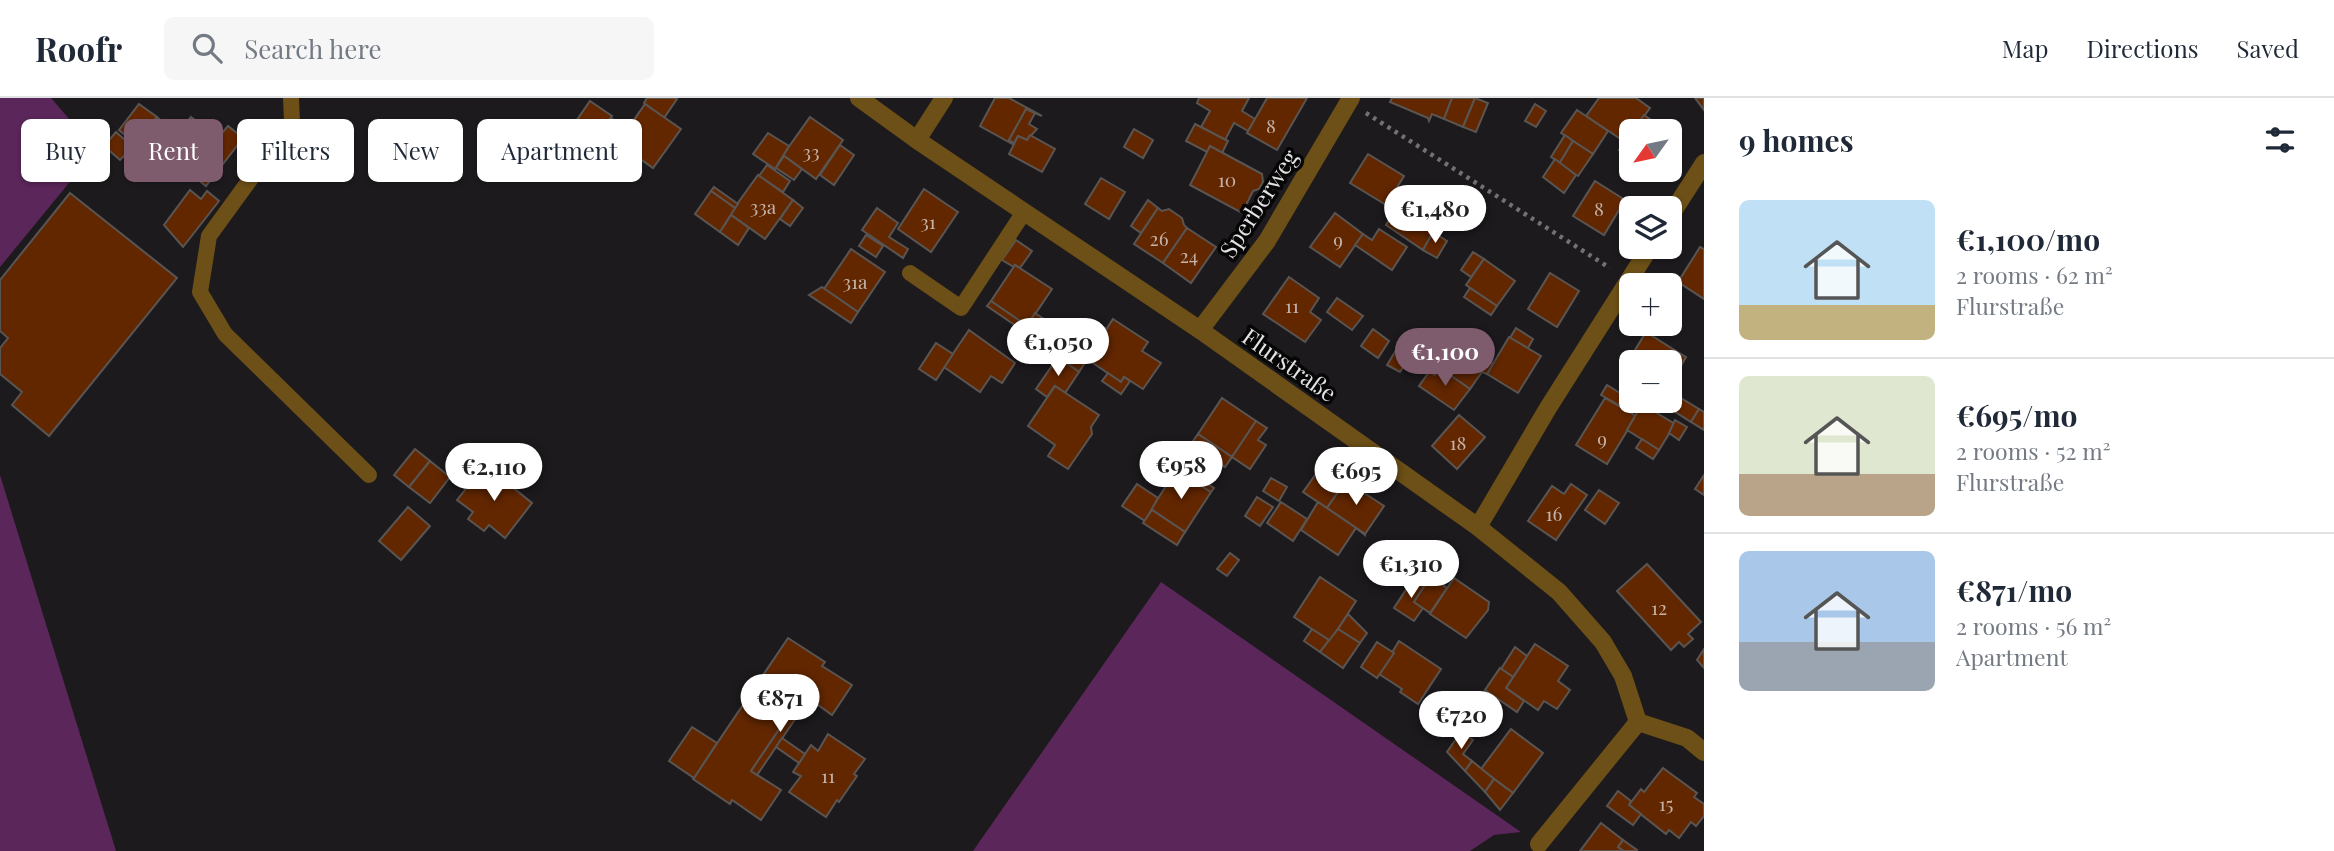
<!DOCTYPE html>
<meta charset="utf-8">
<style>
:root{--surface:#fff;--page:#f6f6f7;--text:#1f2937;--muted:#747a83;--line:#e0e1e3;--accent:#7e5c6d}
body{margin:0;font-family:"Playfair Display",serif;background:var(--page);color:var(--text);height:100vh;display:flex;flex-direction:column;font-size:26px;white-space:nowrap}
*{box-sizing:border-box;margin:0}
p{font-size:23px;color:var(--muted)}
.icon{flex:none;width:38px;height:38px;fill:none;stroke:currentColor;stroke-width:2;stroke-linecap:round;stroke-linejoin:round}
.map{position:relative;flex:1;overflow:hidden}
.side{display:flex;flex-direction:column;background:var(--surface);width:630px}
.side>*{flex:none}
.banner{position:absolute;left:21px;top:21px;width:665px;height:63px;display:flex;gap:14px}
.needle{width:46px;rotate:237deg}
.fabs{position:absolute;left:1619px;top:21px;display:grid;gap:14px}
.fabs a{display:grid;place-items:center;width:63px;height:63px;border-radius:10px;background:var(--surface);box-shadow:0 2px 5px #0004;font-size:35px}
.price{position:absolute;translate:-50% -60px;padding:0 16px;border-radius:24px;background:#fff;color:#222;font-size:23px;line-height:46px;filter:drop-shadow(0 2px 4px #0008)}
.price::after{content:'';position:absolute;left:50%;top:42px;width:21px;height:16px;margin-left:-10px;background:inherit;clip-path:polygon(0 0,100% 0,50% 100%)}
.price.selected{background:var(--accent);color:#fff}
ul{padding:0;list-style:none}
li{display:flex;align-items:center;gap:21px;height:175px;padding:0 35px}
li+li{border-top:2px solid var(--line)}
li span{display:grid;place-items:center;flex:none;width:196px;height:140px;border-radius:10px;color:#555}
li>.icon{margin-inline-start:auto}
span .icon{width:84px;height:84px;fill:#fffc;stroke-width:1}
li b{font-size:30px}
h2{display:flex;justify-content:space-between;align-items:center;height:84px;padding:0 35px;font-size:30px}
.tag{padding:0 24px;border-radius:10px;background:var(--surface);box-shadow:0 2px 5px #0004;font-size:24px;line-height:63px}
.tag.selected{background:var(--accent);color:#fff}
header{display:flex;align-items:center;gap:42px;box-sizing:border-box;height:98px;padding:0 35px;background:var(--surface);border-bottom:2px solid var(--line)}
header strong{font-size:33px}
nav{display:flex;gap:38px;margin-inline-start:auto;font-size:24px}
.search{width:490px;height:63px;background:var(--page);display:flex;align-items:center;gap:18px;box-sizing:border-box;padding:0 24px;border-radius:10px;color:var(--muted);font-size:26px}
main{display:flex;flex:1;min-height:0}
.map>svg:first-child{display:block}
</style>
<header>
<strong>Roofr</strong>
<div class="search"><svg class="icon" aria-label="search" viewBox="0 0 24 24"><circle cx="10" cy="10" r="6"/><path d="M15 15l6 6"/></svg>Search here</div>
<nav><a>Map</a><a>Directions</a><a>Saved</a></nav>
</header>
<main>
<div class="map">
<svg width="1704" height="753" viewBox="0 0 1704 753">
<rect width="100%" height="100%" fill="#1d1a1d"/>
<!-- green -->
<g fill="#5b265a">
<path d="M0,0H51L96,52L0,169Z"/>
<path d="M0,377L116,753H0Z"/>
<path d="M1161,484L1521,734L1494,737L1470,753H973Z"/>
</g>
<!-- building -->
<g fill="#632700" stroke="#595553" stroke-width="2">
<path d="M647,0H675L677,1L664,20L644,5Z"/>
<path d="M995,0H1009L1042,18L1026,11L1009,42L1014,47L980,28Z"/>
<path d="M1199,0H1249L1242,13L1255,21L1248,33L1234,25L1225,42L1201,29L1210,13L1197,5Z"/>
<path d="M1267,0H1307L1277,52L1247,35Z"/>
<path d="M1392,0H1452L1444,21L1432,16L1429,23L1428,20L1390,4Z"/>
<path d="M1452,0H1475L1463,29L1444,21Z"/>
<path d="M1475,0L1488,5L1476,34L1463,29Z"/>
<path d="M1599,0H1636L1650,10L1625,44L1586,18Z"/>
<path d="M1695,0H1704V12Z"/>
<path d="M590,3L612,18L594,44L572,29Z"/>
<path d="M139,6L157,19L136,46L119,32Z"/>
<path d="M645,6L681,31L653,70L618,45Z"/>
<path d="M1535,6L1546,13L1536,29L1525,23Z"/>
<path d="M1026,11L1035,15L1029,26L1037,31L1027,42L1018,38L1014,45L1009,42Z"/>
<path d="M1577,12L1608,33L1593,56L1561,35Z"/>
<path d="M1644,17L1667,33H1632Z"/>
<path d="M157,19L166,27L157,38L147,31Z"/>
<path d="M191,19L218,40L228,28L243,40L206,88L179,67L170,79L154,67Z"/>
<path d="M810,19L843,42L816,81L783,57Z"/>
<path d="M611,20L628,32L612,57L594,44Z"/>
<path d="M1195,26L1228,43L1222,55L1210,48L1207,54L1186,43Z"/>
<path d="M1134,31L1153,42L1143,60L1124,49Z"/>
<path d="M116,34L133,49L120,62L104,48Z"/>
<path d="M768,35L789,48L775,71L753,56Z"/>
<path d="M1631,35V61L1619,52Z"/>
<path d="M1030,37L1055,51L1042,74L1009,56L1018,38L1027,42Z"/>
<path d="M1565,37L1573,43L1560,65L1551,59Z"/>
<path d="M1573,43L1593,56L1578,78L1559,66Z"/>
<path d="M840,47L854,57L834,87L820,77Z"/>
<path d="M1210,48L1262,76L1263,84L1259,91L1253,93L1242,115L1190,87Z"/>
<path d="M1368,56L1404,78L1386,107L1350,85Z"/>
<path d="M784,58L802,71L794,82L776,70Z"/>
<path d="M1555,61L1576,77L1564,95L1543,79Z"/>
<path d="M767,67L790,83L783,94L759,78Z"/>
<path d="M758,77L793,102L765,141L730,116Z"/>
<path d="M1101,80L1125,94L1109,121L1085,106Z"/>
<path d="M1595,83L1625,102L1604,137L1573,118Z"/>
<path d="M714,89L738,106L735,110L711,93Z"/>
<path d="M924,91L958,114L931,154L898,131Z"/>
<path d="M190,92L201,101L207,93L219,103L183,149L164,127Z"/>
<path d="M711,93L735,110L720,134L695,116Z"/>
<path d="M70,95L177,180L49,338L12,307L22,294L0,276V250L8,240L0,233V182Z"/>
<path d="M793,102L803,110L790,128L780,121Z"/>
<path d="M1148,102L1158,110L1141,135L1131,128Z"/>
<path d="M877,110L898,125L889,139L908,151L903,160L862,132Z"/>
<path d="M1158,110L1162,113L1169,111L1182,120L1184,127L1187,130L1163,165L1134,146Z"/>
<path d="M1396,111L1433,134L1423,152L1386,127Z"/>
<path d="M1335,115L1363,136L1340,169L1310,149Z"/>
<path d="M731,117L749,130L738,147L720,134Z"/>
<path d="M1187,130L1216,149L1191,185L1163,165Z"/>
<path d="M1379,131L1407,149L1392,172L1355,147L1363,136L1372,142Z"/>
<path d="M1433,134L1447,143L1437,160L1423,152Z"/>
<path d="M866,137L883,148L876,159L859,148Z"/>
<path d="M1016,142L1032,153L1020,170L1015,167L1014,169L1002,162Z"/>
<path d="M1700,149L1704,151V201L1678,184Z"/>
<path d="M851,151L885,174L858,214L824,191Z"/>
<path d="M1473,154L1484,161L1471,179L1461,172Z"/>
<path d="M1484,161L1515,183L1497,208L1466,187Z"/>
<path d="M1015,167L1052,191L1027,228L991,203Z"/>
<path d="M1550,175L1579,193L1557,229L1528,211Z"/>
<path d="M1289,179L1319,200L1310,214L1321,222L1305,244L1263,216Z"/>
<path d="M822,189L858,214L851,225L809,197Z"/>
<path d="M1470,190L1497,208L1491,217L1464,199Z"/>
<path d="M1337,200L1363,218L1352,232L1327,214Z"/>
<path d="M991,203L1020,223L1016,228L987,208Z"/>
<path d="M1035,215L1050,225L1042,237L1027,228Z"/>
<path d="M1113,221L1148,244L1142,253L1161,265L1143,291L1124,279L1121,284L1087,261Z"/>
<path d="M1103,229L1107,231L1093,252L1072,238L1078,234Z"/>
<path d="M1516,230L1533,241L1528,250L1510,240Z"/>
<path d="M1373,231L1389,243L1378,260L1361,248Z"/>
<path d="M969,232L1015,265L1002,285L991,278L980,294L944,269Z"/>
<path d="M1646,234L1676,253L1669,264H1631V277L1623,272Z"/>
<path d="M1072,238L1093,252L1079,274L1058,259Z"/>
<path d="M1509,239L1541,258L1518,295L1487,276Z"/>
<path d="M1401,244L1414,252L1400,274L1387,267Z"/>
<path d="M936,245L953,256L936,282L919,271Z"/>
<path d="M1464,245L1493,266L1487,276L1482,274L1470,291L1439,270L1446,260L1451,263Z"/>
<path d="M1676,253L1686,259L1670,287L1669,264Z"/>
<path d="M1058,259L1079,274L1065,295L1055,288L1047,299L1036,291Z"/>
<path d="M1440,270L1470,291L1454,312L1419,288L1429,274L1435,277Z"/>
<path d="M1108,275L1121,284L1124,279L1130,283L1121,296L1102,283Z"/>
<path d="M1607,287L1628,300L1622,309L1601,297Z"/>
<path d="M1055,288L1099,317L1091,329L1092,336L1068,371L1048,358L1055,347L1028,328Z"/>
<path d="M1671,294L1699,311L1691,324L1663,306L1666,303H1670Z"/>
<path d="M1222,300L1256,323L1232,359L1198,336Z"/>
<path d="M1605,300L1636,318L1607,366L1576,347Z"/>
<path d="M1642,306L1675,326L1659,352L1627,332Z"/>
<path d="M1699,311L1704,314V332L1691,324Z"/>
<path d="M1459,317L1485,339L1457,371L1432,348Z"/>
<path d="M1675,322L1687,329L1679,342L1669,335Z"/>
<path d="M1256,323L1267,330L1258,342L1266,347L1250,371L1232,359Z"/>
<path d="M1198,336L1232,359L1225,369L1191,346Z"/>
<path d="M1642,341L1659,352L1653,361L1636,350Z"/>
<path d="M415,351L430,363L409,389L394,377Z"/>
<path d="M430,363L450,379L430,405L409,389Z"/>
<path d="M485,367L532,405L505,440L489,427L484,433L468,421L473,414L457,402Z"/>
<path d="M1180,367L1178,373L1211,394L1185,434L1151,411Z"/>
<path d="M1181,368L1214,390L1211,394L1178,373Z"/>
<path d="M1318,373L1342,388L1327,410L1303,394Z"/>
<path d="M1704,377V397L1695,391Z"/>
<path d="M1271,380L1287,389L1279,403L1263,393Z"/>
<path d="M1346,383L1384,408L1365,436L1327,410Z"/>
<path d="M1137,386L1158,400L1145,423L1122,408Z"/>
<path d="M1571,386L1587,397L1556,442L1528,423L1552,388L1564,396Z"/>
<path d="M1599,392L1619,405L1605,426L1585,412Z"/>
<path d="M1257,399L1273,409L1260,428L1245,418Z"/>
<path d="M1281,404L1307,421L1293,443L1267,425Z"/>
<path d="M1318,404L1365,436V437L1356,430L1338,457L1301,432Z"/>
<path d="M408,409L430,428L401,462L379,443Z"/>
<path d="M1152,412L1185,434L1177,447L1143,425Z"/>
<path d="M1230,455L1239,462L1227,478L1217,471Z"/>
<path d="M1647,466L1701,524L1688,536L1693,541L1684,549L1679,544L1671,552L1617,493Z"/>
<path d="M1415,478L1426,486L1414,504L1423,510L1414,523L1394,510Z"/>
<path d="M1431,478L1447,490L1430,515L1414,504Z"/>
<path d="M1320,479L1356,503L1330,543L1294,519Z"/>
<path d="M1454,480L1489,504L1488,512L1466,540L1430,516Z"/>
<path d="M1348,516L1367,535L1360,545L1338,531Z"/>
<path d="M1312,531L1329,542L1320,554L1304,543Z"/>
<path d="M1338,531L1360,545L1343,570L1320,554Z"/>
<path d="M788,540L825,564L822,568L852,587L832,617L803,596L751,673L781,692L761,722L732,702L730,706L693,681Z"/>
<path d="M1399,543L1441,571L1418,606L1400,594L1402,591L1379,576Z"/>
<path d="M1377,544L1394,555L1377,580L1361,569Z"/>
<path d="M1535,546L1568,568L1558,583L1570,592L1557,611L1544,603L1538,612L1506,590Z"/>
<path d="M1515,549L1527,558L1513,579L1501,571Z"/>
<path d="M1704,551V570L1697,562Z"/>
<path d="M1500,570L1513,579L1506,590L1524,603L1517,614L1485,592Z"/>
<path d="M803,596L809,601L757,677L751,673Z"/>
<path d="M692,629L717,645L694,680L669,663Z"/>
<path d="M1511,631L1543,655L1513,695L1481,671Z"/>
<path d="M1461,634L1473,642L1463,656L1472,663L1465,673L1447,654Z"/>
<path d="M828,636L865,661L854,676L857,678L839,704L837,702L826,719L789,694L801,678L793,674L811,647L818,653Z"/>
<path d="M782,640L805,656L799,665L776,649Z"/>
<path d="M1472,663L1494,681L1485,694L1465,673Z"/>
<path d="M1663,670L1697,695L1694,699L1704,706V718L1696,728L1691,724L1679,740L1669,732L1666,736L1629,707L1641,691L1644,694Z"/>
<path d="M1494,681L1513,695L1500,712L1485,694Z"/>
<path d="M1618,693L1631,703L1629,707L1641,716L1633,727L1607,708Z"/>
<path d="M1601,725L1623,742L1618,749L1624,753H1580Z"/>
<path d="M1623,742L1637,752L1636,753H1624L1618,749Z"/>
</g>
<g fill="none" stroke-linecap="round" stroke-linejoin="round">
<!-- path -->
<path stroke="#747174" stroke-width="4.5" stroke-dasharray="3.5 5" stroke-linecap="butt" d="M1366,15L1610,170"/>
<!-- lane -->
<g stroke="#6d5017" stroke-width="16">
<path d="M291,0L292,24L209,138L200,194L225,236L369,377"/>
<path d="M910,175L961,210L1024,114"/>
</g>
<!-- street -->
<g stroke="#6d5017" stroke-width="18">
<path d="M859,0L917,42L1200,232L1478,429L1559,494L1603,544L1623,578L1638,624"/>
<path d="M917,42L944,0"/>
<path d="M1670,118L1704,65"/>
<path d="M1200,232L1267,143L1351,0"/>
<path d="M1478,429L1548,310L1650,149"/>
<path d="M1638,624L1687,640L1704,654"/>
<path d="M1539,746L1638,624"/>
</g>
</g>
<g text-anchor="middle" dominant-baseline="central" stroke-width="7" stroke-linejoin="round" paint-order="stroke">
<!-- number labels -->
<g font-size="19" fill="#c4b3ab">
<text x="1271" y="27">8</text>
<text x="811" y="53">33</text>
<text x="1227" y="81">10</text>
<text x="763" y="108">33a</text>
<text x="1599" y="110">8</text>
<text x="928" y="123">31</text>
<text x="1159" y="140">26</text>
<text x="1338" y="141">9</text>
<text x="1189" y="157">24</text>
<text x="855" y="183">31a</text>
<text x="1292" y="207">11</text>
<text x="1602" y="340">9</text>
<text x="1458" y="344">18</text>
<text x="1554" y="415">16</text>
<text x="1659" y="509">12</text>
<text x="828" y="677">11</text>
<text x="1666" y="705">15</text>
</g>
<!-- street labels -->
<g font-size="23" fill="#e4e2e4" stroke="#070607">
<text transform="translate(1258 105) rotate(-57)">Sperberweg</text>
<text transform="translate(1290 266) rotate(35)">Flurstraße</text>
</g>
</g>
</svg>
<div class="fabs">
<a><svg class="needle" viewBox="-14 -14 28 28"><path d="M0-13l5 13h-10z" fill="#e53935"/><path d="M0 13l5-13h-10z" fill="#747a83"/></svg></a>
<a><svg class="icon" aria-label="layers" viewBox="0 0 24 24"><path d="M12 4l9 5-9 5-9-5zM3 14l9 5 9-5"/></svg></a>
<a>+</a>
<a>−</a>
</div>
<b class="price" style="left:1435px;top:147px">€1,480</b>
<b class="price" style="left:1058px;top:280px">€1,050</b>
<b class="price selected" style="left:1445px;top:290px">€1,100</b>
<b class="price" style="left:1181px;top:403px">€958</b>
<b class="price" style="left:494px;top:405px">€2,110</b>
<b class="price" style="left:1356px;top:409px">€695</b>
<b class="price" style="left:1411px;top:502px">€1,310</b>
<b class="price" style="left:780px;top:636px">€871</b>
<b class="price" style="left:1461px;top:653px">€720</b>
<div class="banner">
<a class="tag">Buy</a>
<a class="tag selected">Rent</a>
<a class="tag">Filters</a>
<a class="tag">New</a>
<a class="tag">Apartment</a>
</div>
</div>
<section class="side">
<h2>9 homes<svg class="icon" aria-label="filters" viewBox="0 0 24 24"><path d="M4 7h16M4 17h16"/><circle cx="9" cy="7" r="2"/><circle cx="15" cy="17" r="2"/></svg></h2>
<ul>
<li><span style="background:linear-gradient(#bfe0f5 75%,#c2b280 0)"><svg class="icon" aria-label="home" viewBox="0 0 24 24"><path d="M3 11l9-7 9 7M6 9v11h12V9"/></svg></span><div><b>€1,100/mo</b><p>2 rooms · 62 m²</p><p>Flurstraße</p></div></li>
<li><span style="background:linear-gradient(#dfe7d0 70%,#b9a48a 0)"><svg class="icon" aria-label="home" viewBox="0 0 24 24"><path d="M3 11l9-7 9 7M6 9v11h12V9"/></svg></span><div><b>€695/mo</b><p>2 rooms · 52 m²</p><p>Flurstraße</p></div></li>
<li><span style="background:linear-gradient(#a9c7e8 65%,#9aa5b1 0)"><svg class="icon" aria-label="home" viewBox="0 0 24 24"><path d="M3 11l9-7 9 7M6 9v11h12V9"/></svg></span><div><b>€871/mo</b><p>2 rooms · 56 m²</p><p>Apartment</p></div></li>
</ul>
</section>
</main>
